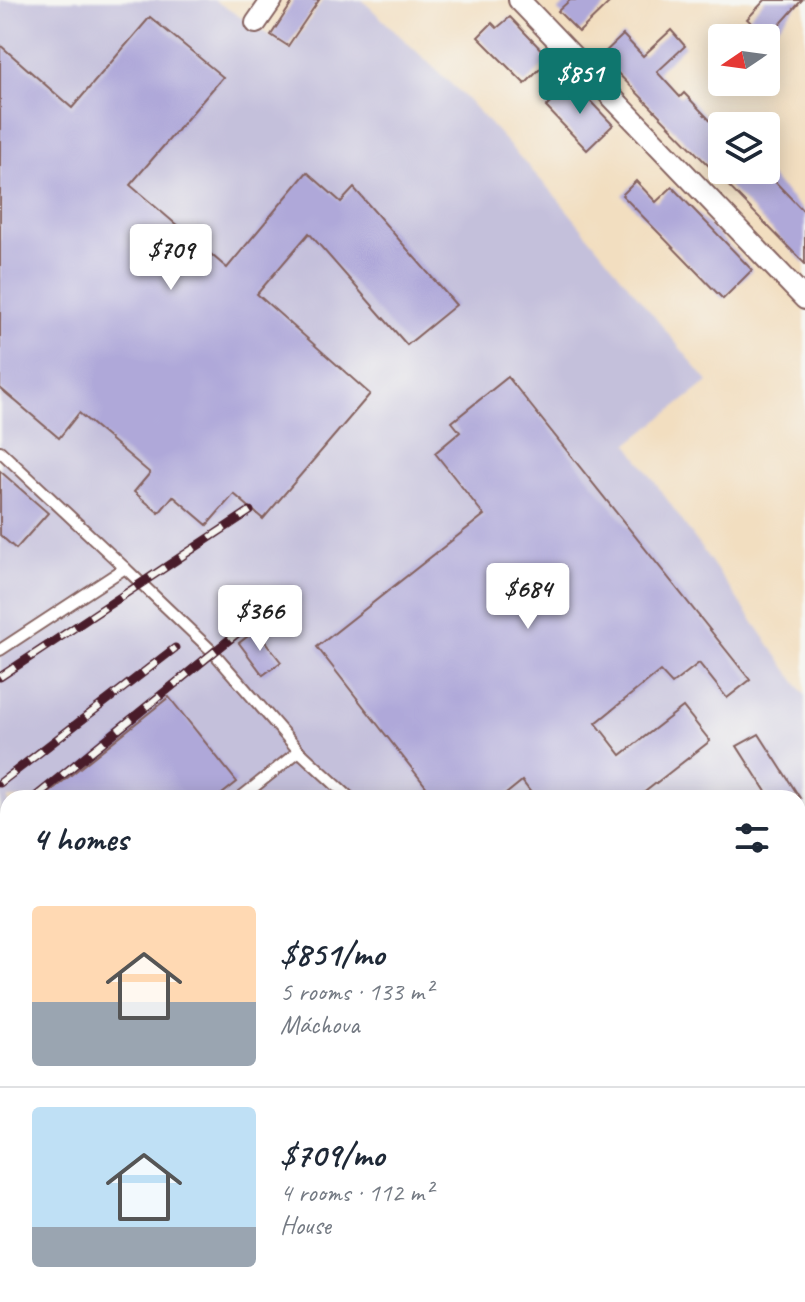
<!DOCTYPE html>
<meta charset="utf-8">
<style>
:root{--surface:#fff;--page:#f2f2f3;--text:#1f2937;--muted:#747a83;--line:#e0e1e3;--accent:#0f766e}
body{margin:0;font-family:Caveat,sans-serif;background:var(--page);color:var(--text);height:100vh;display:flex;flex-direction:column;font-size:30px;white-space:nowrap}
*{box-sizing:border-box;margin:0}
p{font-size:26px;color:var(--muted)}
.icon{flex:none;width:44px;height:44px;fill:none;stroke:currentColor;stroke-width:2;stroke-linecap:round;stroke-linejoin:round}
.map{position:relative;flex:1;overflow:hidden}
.sheet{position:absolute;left:0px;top:790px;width:806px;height:512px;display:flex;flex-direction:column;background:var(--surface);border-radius:24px 24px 0 0;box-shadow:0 4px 20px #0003}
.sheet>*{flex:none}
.needle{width:52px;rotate:257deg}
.tools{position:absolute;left:708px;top:24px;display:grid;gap:16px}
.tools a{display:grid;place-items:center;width:72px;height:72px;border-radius:8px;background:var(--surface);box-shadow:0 4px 20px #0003;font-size:40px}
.price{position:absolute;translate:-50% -68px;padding:0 18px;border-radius:8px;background:#fff;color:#222;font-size:26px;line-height:52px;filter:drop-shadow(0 2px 4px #0008)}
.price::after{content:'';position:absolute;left:50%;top:48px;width:24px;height:18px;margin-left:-12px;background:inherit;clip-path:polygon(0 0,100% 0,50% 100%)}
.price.on{background:var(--accent);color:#fff}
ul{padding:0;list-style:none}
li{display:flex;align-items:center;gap:24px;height:200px;padding:0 32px}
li+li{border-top:2px solid var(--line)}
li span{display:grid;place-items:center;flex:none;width:224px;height:160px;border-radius:8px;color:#555}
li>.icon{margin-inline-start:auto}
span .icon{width:96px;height:96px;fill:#fffc;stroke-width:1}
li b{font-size:34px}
h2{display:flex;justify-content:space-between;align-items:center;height:96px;padding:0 32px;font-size:34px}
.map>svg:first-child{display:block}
</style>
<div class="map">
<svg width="805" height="1302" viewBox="0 0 805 1302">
<rect width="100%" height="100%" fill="#f6f6f2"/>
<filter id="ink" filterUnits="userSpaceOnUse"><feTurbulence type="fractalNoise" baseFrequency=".0125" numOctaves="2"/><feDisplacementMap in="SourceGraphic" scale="16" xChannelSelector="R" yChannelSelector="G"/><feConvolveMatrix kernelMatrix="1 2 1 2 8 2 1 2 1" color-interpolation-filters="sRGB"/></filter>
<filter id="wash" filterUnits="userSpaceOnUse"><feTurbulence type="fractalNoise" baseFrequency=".006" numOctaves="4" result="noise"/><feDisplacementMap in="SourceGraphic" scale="32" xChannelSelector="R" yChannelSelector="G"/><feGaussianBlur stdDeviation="1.8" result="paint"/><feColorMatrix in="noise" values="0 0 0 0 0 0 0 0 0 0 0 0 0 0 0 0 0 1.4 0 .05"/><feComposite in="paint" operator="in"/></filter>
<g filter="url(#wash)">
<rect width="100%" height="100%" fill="#f2dec0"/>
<!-- industrial -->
<g fill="#c4c0db">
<path d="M0,0H214L290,49L323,0H362L467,99L558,199L708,382L628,444L805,695V839L798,845V798H8V1294H271L259,1302H0Z"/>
<path d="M805,1064V1302H723L725,1294H798V1080Z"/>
<path d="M337,1294H386L377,1302H328Z"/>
</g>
<!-- green -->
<path fill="#88ca82" stroke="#697456" stroke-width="2" d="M499,1294H725L723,1302H489Z"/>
<g id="blocks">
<!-- building -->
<g fill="#afa8d9">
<path d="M294,0H319L288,46L271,35Z"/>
<path d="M570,0H612L579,32L558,11Z"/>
<path d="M765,0H802L768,38L747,19Z"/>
<path d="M150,17L223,77L130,185L227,268L307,172L341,202L354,188L456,305L407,345L309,233L257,294L370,394L263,519L234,494L207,525L173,496L159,513L134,492L150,473L79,413L59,438L0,388V45L72,108Z"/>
<path d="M510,17L550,59L525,84L478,37L492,23L497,28Z"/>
<path d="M671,30L685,46L657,72L680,97L684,93L722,133V170H764L805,213V264L601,56L623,35L643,56Z"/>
<path d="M572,82L613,125L587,150L546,107Z"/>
<path d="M636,181L656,202L672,187L752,270L723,299L622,195Z"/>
<path d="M508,377L750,680L727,698L699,663L672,684L660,671L596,723L621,755L683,707L710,741L637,798H535L522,781L501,798H435L317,647L484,515L435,453L460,432L452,422Z"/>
<path d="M0,471L48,513L16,549L0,535Z"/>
<path d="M256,630L281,662L263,675L239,643Z"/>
<path d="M169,697L237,782L217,798H42Z"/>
<path d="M759,734L800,798H770L737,746Z"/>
</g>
</g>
</g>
<g filter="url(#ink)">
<use href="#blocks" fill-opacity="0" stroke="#85625f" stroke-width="2"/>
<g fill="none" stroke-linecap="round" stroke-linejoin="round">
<defs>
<g id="service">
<path d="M0,451L125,568"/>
<path d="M0,650L125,568L214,653L299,751L350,798"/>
<path d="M240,798L299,751"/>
<path d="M0,987L8,980"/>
<path d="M0,1091L8,1085"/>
<path d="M705,1294L707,1302"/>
</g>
<g id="minor">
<path d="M519,0L805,299"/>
<path d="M256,23L272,0"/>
<path d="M798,923L805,919"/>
<path d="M287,1302L296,1294"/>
</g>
<g id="tertiary">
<path d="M798,1012L805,1003"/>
<path d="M464,1302L474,1294"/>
</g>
</defs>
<!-- service casing -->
<use href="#service" stroke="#85625f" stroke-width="14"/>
<!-- minor casing -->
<use href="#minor" stroke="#85625f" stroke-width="24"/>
<!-- tertiary casing -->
<use href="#tertiary" stroke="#85625f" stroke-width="28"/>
<!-- path -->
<g stroke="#85625f" stroke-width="4" stroke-dasharray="2 6" stroke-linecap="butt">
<path d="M386,1302L397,1294"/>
<path d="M631,1302L641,1294"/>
</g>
<!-- service -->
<use href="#service" stroke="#fff" stroke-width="10"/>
<!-- minor -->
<use href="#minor" stroke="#fff" stroke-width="20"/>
<!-- tertiary -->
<use href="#tertiary" stroke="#fff" stroke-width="24"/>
<defs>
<g id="rail">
<path d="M0,677L250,511"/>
<path d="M0,783L175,648"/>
<path d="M34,798L288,592"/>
<path d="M0,826L8,819"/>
<path d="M798,972L805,970"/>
<path d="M352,1302L361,1294"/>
</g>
</defs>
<!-- rail casing -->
<use href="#rail" stroke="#4a1f2b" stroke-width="9"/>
<!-- rail -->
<use href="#rail" stroke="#f6f6f2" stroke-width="6" stroke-dasharray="18" stroke-linecap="butt"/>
</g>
</g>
</svg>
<div class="tools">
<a><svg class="needle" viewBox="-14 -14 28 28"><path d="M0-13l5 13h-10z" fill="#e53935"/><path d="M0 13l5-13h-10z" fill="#747a83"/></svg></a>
<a><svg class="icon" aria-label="layers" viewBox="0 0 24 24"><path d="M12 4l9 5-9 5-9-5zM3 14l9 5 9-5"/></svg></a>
</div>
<b class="price on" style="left:580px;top:116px">$851</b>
<b class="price" style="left:171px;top:292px">$709</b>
<b class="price" style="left:528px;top:631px">$684</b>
<b class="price" style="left:260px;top:653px">$366</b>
<section class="sheet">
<h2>4 homes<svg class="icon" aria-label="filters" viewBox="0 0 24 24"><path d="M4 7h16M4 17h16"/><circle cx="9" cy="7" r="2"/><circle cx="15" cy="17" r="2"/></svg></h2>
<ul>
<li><span style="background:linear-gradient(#ffd9b3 60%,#9aa5b1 0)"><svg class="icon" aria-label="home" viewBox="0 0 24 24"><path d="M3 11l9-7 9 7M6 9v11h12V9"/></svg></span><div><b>$851/mo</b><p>5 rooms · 133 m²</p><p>Máchova</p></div></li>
<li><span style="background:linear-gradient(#bfe0f5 75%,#9aa5b1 0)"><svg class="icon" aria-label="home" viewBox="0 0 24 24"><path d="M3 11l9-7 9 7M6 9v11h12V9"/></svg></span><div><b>$709/mo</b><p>4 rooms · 112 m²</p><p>House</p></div></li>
</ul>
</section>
</div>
